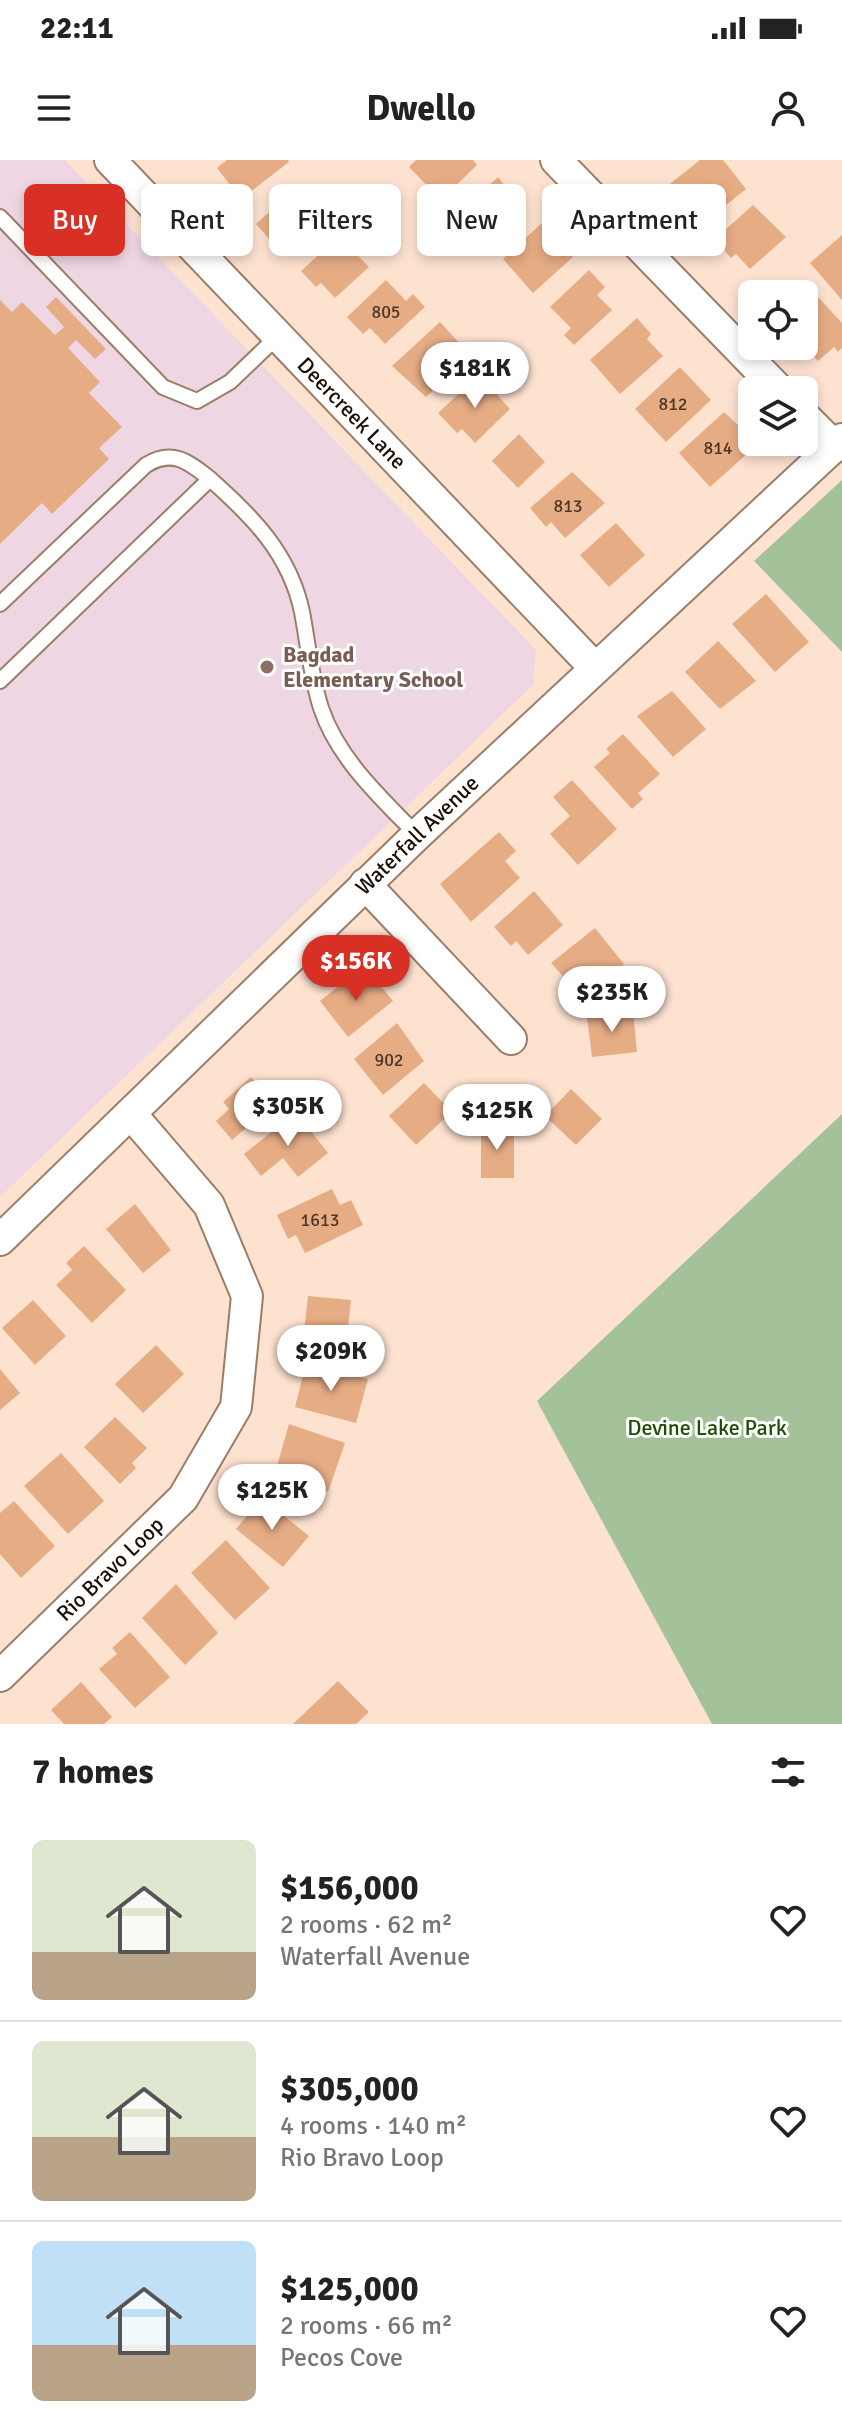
<!DOCTYPE html>
<meta charset="utf-8">
<style>
:root{--surface:#fff;--page:#f6f6f6;--text:#222;--muted:#767676;--line:#e0e0e0;--accent:#d93025}
body{margin:0;font-family:Signika,sans-serif;background:var(--page);color:var(--text);height:100vh;display:flex;flex-direction:column;font-size:30px;white-space:nowrap}
*{box-sizing:border-box;margin:0}
p{font-size:26px;color:var(--muted)}
.icon{flex:none;width:44px;height:44px;fill:none;stroke:currentColor;stroke-width:2;stroke-linecap:round;stroke-linejoin:round}
.map{position:relative;height:1564px;overflow:hidden}
.drawer{display:flex;flex-direction:column;background:var(--surface);flex:1}
.drawer>*{flex:none}
.hud{position:absolute;left:24px;top:24px;width:794px;height:72px;display:flex;gap:16px}
.fabs{position:absolute;left:738px;top:120px;display:grid;gap:16px}
.fabs a{display:grid;place-items:center;width:80px;height:80px;border-radius:12px;background:var(--surface);box-shadow:0 4px 12px #0003;font-size:40px}
.price{position:absolute;translate:-50% -68px;padding:0 18px;border-radius:28px;background:#fff;color:#222;font-size:26px;line-height:52px;filter:drop-shadow(0 2px 4px #0008)}
.price::after{content:'';position:absolute;left:50%;top:48px;width:24px;height:18px;margin-left:-12px;background:inherit;clip-path:polygon(0 0,100% 0,50% 100%)}
.price.selected{background:var(--accent);color:#fff}
ul{padding:0;list-style:none}
li{display:flex;align-items:center;gap:24px;height:200px;padding:0 32px}
li+li{border-top:2px solid var(--line)}
li span{display:grid;place-items:center;flex:none;width:224px;height:160px;border-radius:12px;color:#555}
li>.icon{margin-inline-start:auto}
span .icon{width:96px;height:96px;fill:#fffc;stroke-width:1}
li b{font-size:34px}
h2{display:flex;justify-content:space-between;align-items:center;height:96px;padding:0 32px;font-size:34px}
.chip{padding:0 28px;border-radius:12px;background:var(--surface);box-shadow:0 4px 12px #0003;font-size:28px;line-height:72px}
.chip.selected{background:var(--accent);color:#fff}
.status{display:flex;justify-content:space-between;align-items:center;height:56px;padding:0 40px;background:var(--surface);direction:ltr}
.status svg{height:22px;fill:currentColor}
header{display:flex;justify-content:space-between;align-items:center;height:104px;padding:0 32px;background:var(--surface);font-size:36px;font-weight:700}
.map>svg:first-child{display:block}
</style>
<div class="status"><b>22:11</b><svg viewBox="0 0 49 12"><path d="M0 12V9h3v3zM5 12V6h3v6zM10 12V3h3v9zM15 12V0h3v12zM26 1h20v11H26zM47 4h2v5h-2z"/></svg></div>
<header><svg class="icon" aria-label="menu" viewBox="0 0 24 24"><path d="M4 6h16M4 12h16M4 18h16"/></svg>Dwello<svg class="icon" aria-label="person" viewBox="0 0 24 24"><circle cx="12" cy="8" r="4"/><path d="M4 21q1-7 8-7t8 7"/></svg></header>
<div class="map">
<svg width="842" height="1564" viewBox="0 0 842 1564">
<rect width="100%" height="100%" fill="#fde2d0"/>
<!-- education -->
<path fill="#eed7e2" d="M0,0H65L536,490L533,525L0,1037Z"/>
<!-- green -->
<g fill="#a4c299">
<path d="M842,320V492L754,401Z"/>
<path d="M842,954V1564H712L537,1241Z"/>
</g>
<!-- building -->
<g fill="#e6ad85">
<path d="M227,0H288L289,2L241,39L217,8Z"/>
<path d="M416,0H473L477,5L441,40L409,7Z"/>
<path d="M700,0H723L746,29L705,62L689,42L683,48L666,27Z"/>
<path d="M498,17L524,51L490,81L461,50Z"/>
<path d="M298,26L329,56L289,92L275,77L271,81L256,64Z"/>
<path d="M753,45L786,77L750,109L736,94L731,98L715,79Z"/>
<path d="M544,61L573,97L533,133L503,99Z"/>
<path d="M842,75V140L810,103Z"/>
<path d="M339,76L369,107L335,138L321,123L316,127L301,111Z"/>
<path d="M589,110L605,127L597,135L612,150L574,185L564,175L571,168L550,147Z"/>
<path d="M386,120L406,141L413,134L425,147L385,184L370,168L363,174L347,157Z"/>
<path d="M56,137L106,189L95,199L76,180L68,188L100,222L89,233L122,267L99,288L109,299L52,354L42,343L0,384V140L12,152L22,142L55,175L64,167L46,147Z"/>
<path d="M819,138L842,163V188L838,192L834,187L818,201L804,186V152Z"/>
<path d="M637,158L651,174L647,179L663,196L620,234L590,200Z"/>
<path d="M440,162L471,196L426,237L392,206Z"/>
<path d="M680,207L711,240L666,282L635,249Z"/>
<path d="M479,215L510,249L475,283L462,269L457,273L438,253Z"/>
<path d="M724,252L758,284L710,327L679,293Z"/>
<path d="M519,274L545,302L518,328L492,301Z"/>
<path d="M572,312L605,343L565,378L551,362L546,367L530,348Z"/>
<path d="M616,363L645,395L609,427L580,395Z"/>
<path d="M766,434L809,482L775,512L732,464Z"/>
<path d="M718,481L756,521L720,549L685,512Z"/>
<path d="M672,531L706,569L673,597L637,556Z"/>
<path d="M623,574L660,614L638,633L643,639L632,649L594,607L610,593L606,589Z"/>
<path d="M572,620L617,669L578,705L550,674L570,656L553,637Z"/>
<path d="M499,672L516,691L505,701L520,718L471,762L440,724Z"/>
<path d="M534,731L563,765L528,795L516,781L511,786L494,767Z"/>
<path d="M595,768L624,804L582,837L551,803Z"/>
<path d="M358,811L370,825L376,820L393,841L348,877L320,841Z"/>
<path d="M633,852L637,892L592,897L587,857Z"/>
<path d="M397,863L424,901L383,935L354,899Z"/>
<path d="M251,917L274,944L232,980L216,961L229,949L223,942Z"/>
<path d="M424,923L452,952L416,985L389,956Z"/>
<path d="M571,929L602,959L576,985L545,956Z"/>
<path d="M296,952L328,993L298,1017L283,998L261,1016L244,994Z"/>
<path d="M481,966L514,967V1018H481Z"/>
<path d="M332,1029L340,1045L351,1040L363,1065L305,1093L296,1075L288,1079L277,1055Z"/>
<path d="M135,1044L171,1090L143,1113L106,1069Z"/>
<path d="M84,1086L126,1130L92,1163L56,1125L72,1110L66,1103Z"/>
<path d="M308,1136L351,1140L347,1177L304,1173Z"/>
<path d="M33,1140L66,1176L35,1205L2,1168Z"/>
<path d="M156,1185L184,1214L143,1253L115,1224Z"/>
<path d="M306,1203L368,1219L356,1263L295,1247Z"/>
<path d="M0,1209L20,1233L0,1250Z"/>
<path d="M115,1257L147,1288L132,1303L136,1308L120,1324L84,1287Z"/>
<path d="M289,1264L345,1283L328,1332L275,1313Z"/>
<path d="M61,1293L104,1341L68,1374L24,1326Z"/>
<path d="M262,1338L309,1376L283,1407L236,1369Z"/>
<path d="M14,1341L55,1386L21,1418L0,1394V1353Z"/>
<path d="M226,1380L270,1428L235,1460L191,1413Z"/>
<path d="M176,1424L218,1473L185,1505L142,1458Z"/>
<path d="M130,1472L170,1517L135,1548L99,1509L117,1494L112,1488Z"/>
<path d="M338,1521L369,1552L356,1564H293Z"/>
<path d="M81,1522L112,1557L104,1564H64L51,1550Z"/>
</g>
<g fill="none" stroke-linecap="round" stroke-linejoin="round">
<defs>
<g id="lane">
<path d="M0,57L163,227L197,241L230,222L278,176"/>
<path d="M0,444L146,305C172,289 188,301 210,319"/>
<path d="M0,521L210,319C252,356 290,394 302,452C308,484 311,517 321,548C338,599 381,638 417,675"/>
</g>
<g id="street">
<path d="M110,0L594,507"/>
<path d="M556,0L779,230"/>
<path d="M804,256L835,287"/>
<path d="M365,724L511,879"/>
<path d="M0,1080L417,675L842,279"/>
<path d="M0,1516L183,1338L236,1247L247,1136L209,1045L131,954"/>
</g>
</defs>
<!-- lane casing -->
<use href="#lane" stroke="#9b7d68" stroke-width="18"/>
<!-- street casing -->
<use href="#street" stroke="#9b7d68" stroke-width="34"/>
<!-- lane -->
<use href="#lane" stroke="#fff" stroke-width="14"/>
<!-- street -->
<use href="#street" stroke="#fff" stroke-width="30"/>
</g>
<!-- markers -->
<circle fill="#8d6e63" stroke="#fff" stroke-width="3" cx="267" cy="507" r="8"/>
<g text-anchor="middle" dominant-baseline="central" stroke-width="6" stroke-linejoin="round" paint-order="stroke">
<!-- number labels -->
<g font-size="18" fill="#4d3627">
<text x="386" y="152">805</text>
<text x="673" y="244">812</text>
<text x="718" y="288">814</text>
<text x="568" y="346">813</text>
<text x="389" y="900">902</text>
<text x="320" y="1060">1613</text>
</g>
<!-- street labels -->
<g font-size="22" fill="#1a0f08" stroke="#fff">
<text transform="translate(352 253) rotate(46)">Deercreek Lane</text>
<text transform="translate(417 675) rotate(-44)">Waterfall Avenue</text>
<text transform="translate(110 1409) rotate(-44)">Rio Bravo Loop</text>
</g>
<!-- education labels -->
<g font-size="22" font-weight="bold" fill="#785e54" stroke="#fff" text-anchor="start">
<text x="283" y="494">Bagdad<tspan x="283" dy="25">Elementary School</tspan></text>
</g>
<!-- park labels -->
<g font-size="22" fill="#1c4d00" stroke="#fff">
<text x="707" y="1267">Devine Lake Park</text>
</g>
</g>
</svg>
<div class="fabs">
<a><svg class="icon" aria-label="locate" viewBox="0 0 24 24"><circle cx="12" cy="12" r="6"/><path d="M12 2v4M12 18v4M2 12h4M18 12h4"/></svg></a>
<a><svg class="icon" aria-label="layers" viewBox="0 0 24 24"><path d="M12 4l9 5-9 5-9-5zM3 14l9 5 9-5"/></svg></a>
</div>
<b class="price" style="left:475px;top:250px">$181K</b>
<b class="price selected" style="left:356px;top:843px">$156K</b>
<b class="price" style="left:612px;top:874px">$235K</b>
<b class="price" style="left:288px;top:988px">$305K</b>
<b class="price" style="left:497px;top:992px">$125K</b>
<b class="price" style="left:331px;top:1233px">$209K</b>
<b class="price" style="left:272px;top:1372px">$125K</b>
<div class="hud">
<a class="chip selected">Buy</a>
<a class="chip">Rent</a>
<a class="chip">Filters</a>
<a class="chip">New</a>
<a class="chip">Apartment</a>
</div>
</div>
<section class="drawer">
<h2>7 homes<svg class="icon" aria-label="filters" viewBox="0 0 24 24"><path d="M4 7h16M4 17h16"/><circle cx="9" cy="7" r="2"/><circle cx="15" cy="17" r="2"/></svg></h2>
<ul>
<li><span style="background:linear-gradient(#dfe7d0 70%,#b9a48a 0)"><svg class="icon" aria-label="home" viewBox="0 0 24 24"><path d="M3 11l9-7 9 7M6 9v11h12V9"/></svg></span><div><b>$156,000</b><p>2 rooms · 62 m²</p><p>Waterfall Avenue</p></div><svg class="icon" aria-label="heart" viewBox="0 0 24 24"><path d="M12 20l-8-8c-3-5 5-10 8-4 3-6 11-1 8 4z"/></svg></li>
<li><span style="background:linear-gradient(#dfe7d0 60%,#b9a48a 0)"><svg class="icon" aria-label="home" viewBox="0 0 24 24"><path d="M3 11l9-7 9 7M6 9v11h12V9"/></svg></span><div><b>$305,000</b><p>4 rooms · 140 m²</p><p>Rio Bravo Loop</p></div><svg class="icon" aria-label="heart" viewBox="0 0 24 24"><path d="M12 20l-8-8c-3-5 5-10 8-4 3-6 11-1 8 4z"/></svg></li>
<li><span style="background:linear-gradient(#bfe0f5 65%,#b9a48a 0)"><svg class="icon" aria-label="home" viewBox="0 0 24 24"><path d="M3 11l9-7 9 7M6 9v11h12V9"/></svg></span><div><b>$125,000</b><p>2 rooms · 66 m²</p><p>Pecos Cove</p></div><svg class="icon" aria-label="heart" viewBox="0 0 24 24"><path d="M12 20l-8-8c-3-5 5-10 8-4 3-6 11-1 8 4z"/></svg></li>
</ul>
</section>
